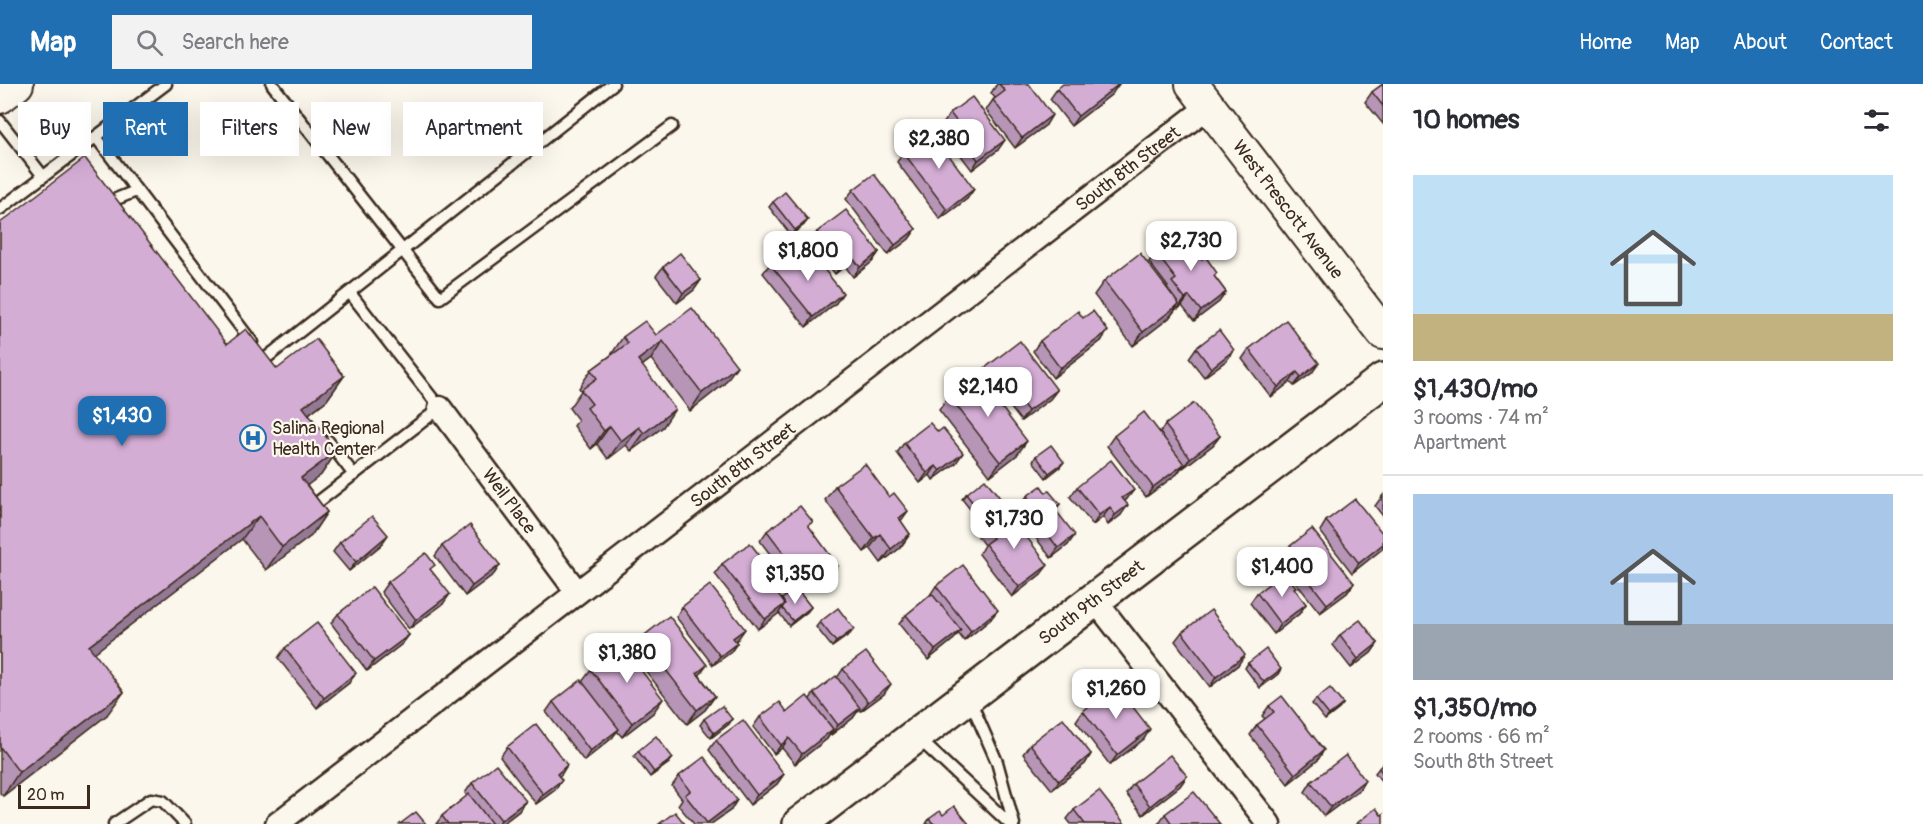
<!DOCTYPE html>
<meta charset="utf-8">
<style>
:root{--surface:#fff;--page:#f2f2f3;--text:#2b2b33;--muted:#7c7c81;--line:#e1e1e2;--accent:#1f6fb2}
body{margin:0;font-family:Pangolin,sans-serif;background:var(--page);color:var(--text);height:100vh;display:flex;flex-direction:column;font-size:22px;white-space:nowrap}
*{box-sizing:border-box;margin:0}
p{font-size:20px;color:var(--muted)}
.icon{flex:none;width:33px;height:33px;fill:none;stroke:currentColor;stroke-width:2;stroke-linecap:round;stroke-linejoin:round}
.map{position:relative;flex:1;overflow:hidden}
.sheet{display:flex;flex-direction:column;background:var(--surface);width:540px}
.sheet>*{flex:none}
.banner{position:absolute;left:18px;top:18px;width:570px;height:54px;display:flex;gap:12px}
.scale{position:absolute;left:18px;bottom:15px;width:72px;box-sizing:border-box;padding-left:6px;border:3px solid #3b2a1e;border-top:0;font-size:16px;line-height:21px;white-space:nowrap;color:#3b2a1e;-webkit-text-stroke:4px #fbf7ec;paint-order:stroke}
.price{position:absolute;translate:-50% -51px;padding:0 14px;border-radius:12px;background:#fff;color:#222;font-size:20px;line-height:39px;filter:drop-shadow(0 2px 3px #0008)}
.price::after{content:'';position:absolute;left:50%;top:36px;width:18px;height:14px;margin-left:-9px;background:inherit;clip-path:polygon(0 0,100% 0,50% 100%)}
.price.selected{background:var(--accent);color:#fff}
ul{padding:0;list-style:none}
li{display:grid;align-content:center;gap:12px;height:318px;padding:0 30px}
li+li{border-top:2px solid var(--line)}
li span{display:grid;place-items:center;height:186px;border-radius:0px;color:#555}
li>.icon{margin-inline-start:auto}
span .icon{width:108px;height:108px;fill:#fffc;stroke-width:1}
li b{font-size:26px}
h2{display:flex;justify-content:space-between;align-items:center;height:72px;padding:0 30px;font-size:26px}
.tag{padding:0 21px;border-radius:0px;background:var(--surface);box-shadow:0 6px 24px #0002;font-size:21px;line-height:54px}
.tag.selected{background:var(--accent);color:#fff}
header{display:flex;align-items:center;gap:36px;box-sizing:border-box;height:84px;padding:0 30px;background:var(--accent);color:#fff}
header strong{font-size:28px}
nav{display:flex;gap:33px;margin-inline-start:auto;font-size:21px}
.search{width:420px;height:54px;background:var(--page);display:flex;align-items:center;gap:15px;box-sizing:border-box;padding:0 21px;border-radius:0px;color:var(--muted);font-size:22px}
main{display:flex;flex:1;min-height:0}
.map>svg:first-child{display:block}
</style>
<header>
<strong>Map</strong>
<div class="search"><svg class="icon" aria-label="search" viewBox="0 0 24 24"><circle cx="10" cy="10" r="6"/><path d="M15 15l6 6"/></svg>Search here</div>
<nav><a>Home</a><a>Map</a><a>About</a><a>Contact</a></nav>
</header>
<main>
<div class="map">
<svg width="1383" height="740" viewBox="0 0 1383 740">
<rect width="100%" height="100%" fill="#fbf7ec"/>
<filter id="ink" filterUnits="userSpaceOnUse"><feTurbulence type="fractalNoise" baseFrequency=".0167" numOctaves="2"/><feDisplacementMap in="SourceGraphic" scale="12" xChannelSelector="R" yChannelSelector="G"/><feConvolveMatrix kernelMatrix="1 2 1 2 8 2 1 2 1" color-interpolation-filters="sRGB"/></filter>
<g filter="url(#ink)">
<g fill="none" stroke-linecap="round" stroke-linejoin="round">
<defs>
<g id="lane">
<path d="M272,0L440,214L672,42"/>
<path d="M0,37L43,92"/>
<path d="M96,53L252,258"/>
<path d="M104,120L136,107"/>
<path d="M0,125L166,0"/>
<path d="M265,275L613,0"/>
<path d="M328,357L354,391"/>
<path d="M309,425L440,324L350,209"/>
<path d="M970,616L997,678L1014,740"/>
<path d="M918,654L1010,740"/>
<path d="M114,740L151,715L163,717L185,740"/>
</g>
<g id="street">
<path id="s1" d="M440,324L577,508"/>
<path d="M1094,515L1269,740"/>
<path id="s2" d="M277,740L1209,22"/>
</g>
<g id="secondary">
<path id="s3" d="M1192,0L1383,249"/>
<path d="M0,13L17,0"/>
</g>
<g id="primary">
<path id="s4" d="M800,740L1383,296"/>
</g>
</defs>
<!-- lane casing -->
<use href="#lane" stroke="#3b2a1e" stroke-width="15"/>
<!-- street casing -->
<use href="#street" stroke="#3b2a1e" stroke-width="27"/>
<!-- secondary casing -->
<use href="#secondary" stroke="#3b2a1e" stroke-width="36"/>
<!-- primary casing -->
<use href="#primary" stroke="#3b2a1e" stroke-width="38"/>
<!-- lane -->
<use href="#lane" stroke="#fbf7ec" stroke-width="10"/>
<!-- street -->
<use href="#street" stroke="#fbf7ec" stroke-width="22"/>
<!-- secondary -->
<use href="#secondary" stroke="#fbf7ec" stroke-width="32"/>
<!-- primary -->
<use href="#primary" stroke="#fbf7ec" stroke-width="33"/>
</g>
<!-- wall -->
<g fill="#b695b7" stroke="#3b2a1e" stroke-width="1.5">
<path d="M997,0H1029L1046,41L1015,64L986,26L993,16L995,14L991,9Z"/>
<path d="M1383,0V40L1365,18L1372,8Z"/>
<path d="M1057,5L1112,10L1071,42L1050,15Z"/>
<path d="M950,29L998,66L972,86L956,65L960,60L944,39Z"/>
<path d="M903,68L974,105L967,115L940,135L897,78Z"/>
<path d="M853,106L916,145L909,155L888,171L846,115Z"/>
<path d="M773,118L804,141L791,151L769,123Z"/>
<path d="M0,139L277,285L344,292L327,316L309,330L337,367L321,391L307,401L327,428L311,452L266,486L242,455L94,569L107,631L3,712L0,709Z"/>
<path d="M817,148L879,168L872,178L853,193L845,182L835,190L810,158Z"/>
<path d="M1155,168L1215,193L1226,208L1219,218L1194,237L1182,222L1178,225L1177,224L1169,234L1133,262L1094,211L1104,197L1167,204L1168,203L1149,178Z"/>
<path d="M770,180H789L836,219L806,243L763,189Z"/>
<path d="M663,183L701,196L694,206L677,219L656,192Z"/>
<path d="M656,251L724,300L690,327L651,275L642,282L663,343L631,367L626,361L608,375L597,360L591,365L574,342L578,336L569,324L581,307L579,304L591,286L611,271L623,253Z"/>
<path d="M1040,257H1101L1053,294L1033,267Z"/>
<path d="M1196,264L1227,276L1204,293L1189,274Z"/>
<path d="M1249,265L1312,289L1294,302L1290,298L1271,313L1242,275Z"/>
<path d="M981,287L1057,306L1050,315L1021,337L1001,311L995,315L1017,371L990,392L939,326L949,312L977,292Z"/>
<path d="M1165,341L1220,352L1213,361L1183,384L1182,383L1177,390L1146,413L1107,362L1114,352L1160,348Z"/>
<path d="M904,359L956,379L933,396L930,391L920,399L897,369Z"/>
<path d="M1036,372L1060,383L1046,394L1033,377Z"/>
<path d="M835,402L901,437L910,450L900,464L881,479L870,464L864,468L825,416Z"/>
<path d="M1077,403L1127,415L1125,417L1121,431L1108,441L1103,433L1093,441L1070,413Z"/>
<path d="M1046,409L1060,420L1056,426L1068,461L1051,474L1021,434L1025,428L1020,422L1027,412Z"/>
<path d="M966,410L997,419L977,434L962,415Z"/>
<path d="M1383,411V432L1375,422Z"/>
<path d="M1326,437L1381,466L1352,489L1320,447Z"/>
<path d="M809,443L838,482L831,491L820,500L815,494L798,507L811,523L807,528L789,542L779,529L758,545L715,490L722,480L782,515L796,504L760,457L767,447Z"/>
<path d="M985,444L1041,490L1012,513L979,470L984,461L978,453Z"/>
<path d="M340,458L381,461L349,487L333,468Z"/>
<path d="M442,462L500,481L494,490L465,512L435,472Z"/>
<path d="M1285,466L1354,499L1347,509L1320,529L1278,476Z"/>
<path d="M431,487L443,520L409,545L381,508L388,498Z"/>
<path d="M936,502L991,535L964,557L958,549L954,555L928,576L899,540L906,531L930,511Z"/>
<path d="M1294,505L1306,520L1299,530L1274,550L1250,519L1257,509Z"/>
<path d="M682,523L738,555L735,557L737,559L730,569L713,581L676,533Z"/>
<path d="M338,530L409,551L402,560L367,587L331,539Z"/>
<path d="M820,538L850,550L832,563L816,543Z"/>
<path d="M1182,548L1238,581L1210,603L1175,557Z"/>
<path d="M1340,551L1378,559L1371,569L1351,584L1333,561Z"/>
<path d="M641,554L700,592L715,612L705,626L687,640L631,568Z"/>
<path d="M285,564L349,599L317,624L278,574Z"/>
<path d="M1248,579L1278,590L1260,604L1245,584Z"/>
<path d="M843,585L884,610L861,627L859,625L853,634L831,651L830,650L827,655L795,680L782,664L774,670L753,643L760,633L787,628L810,615L814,609L837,594Z"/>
<path d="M591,586L653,629L622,653L617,647L612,654L584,677L546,628L553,618L582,598Z"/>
<path d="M1316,615L1343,620L1339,625L1325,636L1312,620Z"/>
<path d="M1269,622L1318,676L1288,700L1250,651L1257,641L1265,635L1262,632Z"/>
<path d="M1083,627L1144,655L1110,681L1076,637Z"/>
<path d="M704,635H732L729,640L711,654L700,641Z"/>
<path d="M716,656L784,690L777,700L750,721L709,666Z"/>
<path d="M1030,660L1091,670L1085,680L1052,706L1023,670Z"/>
<path d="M507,663L567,681L559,692L555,706L536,720L500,673Z"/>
<path d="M638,667L669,679L650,693L634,672Z"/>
<path d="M1383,680V699L1375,689L1379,684Z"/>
<path d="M679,692L731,726L711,740H694L678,721L682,715L672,702Z"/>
<path d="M1187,692L1180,702L1143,731L1126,710L1133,700Z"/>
<path d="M1365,696L1359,706L1324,732L1305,708L1311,698Z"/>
<path d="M472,699L519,727L502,740H436L442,732L467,712L465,709Z"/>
<path d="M1074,726L1125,740H1071L1067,735Z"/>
<path d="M1165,730L1220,740H1158Z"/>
<path d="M943,731L969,740H926L929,735Z"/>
</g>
<!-- shaded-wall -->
<g fill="#947995" stroke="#3b2a1e" stroke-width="1.5">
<path d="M1119,0L1112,10L1071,42L1078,32Z"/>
<path d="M1052,31L1046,41L1015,64L1022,54Z"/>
<path d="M1005,56L998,66L972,86L978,76Z"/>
<path d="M974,105L967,115L940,135L947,126Z"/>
<path d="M808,136L804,141L791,151L795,146Z"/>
<path d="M916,145L909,155L888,171L895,161Z"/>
<path d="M879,168L872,178L853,193L860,183Z"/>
<path d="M852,173L845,182L835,190L842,180Z"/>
<path d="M701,196L694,206L677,219L683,209Z"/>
<path d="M1226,208L1219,218L1194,237L1201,227Z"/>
<path d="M843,209L836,219L806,243L813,233Z"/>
<path d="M1189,212L1182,222L1178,225L1185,215Z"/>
<path d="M1179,220L1169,234L1133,262L1143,248Z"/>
<path d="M1108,247L1101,257L1053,294L1060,284Z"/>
<path d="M663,257L651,275L625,294L638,276Z"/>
<path d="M1234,266L1227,276L1204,293L1211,284Z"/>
<path d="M1319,279L1312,289L1294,302L1301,293Z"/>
<path d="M737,282L724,300L690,327L702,309Z"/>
<path d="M1297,288L1290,298L1271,313L1278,303Z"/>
<path d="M344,292L327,316L287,346L303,323Z"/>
<path d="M1008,301L1001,311L991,318L998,309Z"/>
<path d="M1057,306L1050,315L1021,337L1028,327Z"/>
<path d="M675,325L663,343L631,367L644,349Z"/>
<path d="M610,342L597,360L591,365L604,347Z"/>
<path d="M639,343L626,361L608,375L621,357Z"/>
<path d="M1220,352L1213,361L1183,384L1190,374Z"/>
<path d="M1027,357L1017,371L990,392L1000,378Z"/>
<path d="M337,367L321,391L285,418L301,394Z"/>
<path d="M963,369L956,379L933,396L940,387Z"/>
<path d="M1064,378L1060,383L1046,394L1049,389Z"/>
<path d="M1184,380L1177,390L1146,413L1153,403Z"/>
<path d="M936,382L930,391L920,399L927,389Z"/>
<path d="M1134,406L1127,415L1116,424L1122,414Z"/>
<path d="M1000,414L997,419L977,434L981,429Z"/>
<path d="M1128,421L1121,431L1108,441L1115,431Z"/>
<path d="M1110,423L1103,433L1093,441L1099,431Z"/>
<path d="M908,427L898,441L899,434Z"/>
<path d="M327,428L311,452L266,486L282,463Z"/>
<path d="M259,432L242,455L72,586L89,562Z"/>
<path d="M880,450L870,464L864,468L874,454Z"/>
<path d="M910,450L900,464L881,479L891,465Z"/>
<path d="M388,451L381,461L349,487L356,478Z"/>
<path d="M1075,451L1068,461L1051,474L1058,464Z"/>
<path d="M1383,460V464L1381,466L1352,489L1359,479Z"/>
<path d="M500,481L494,490L465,512L472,502Z"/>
<path d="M1048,481L1041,490L1012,513L1019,503Z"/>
<path d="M838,482L831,491L820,500L827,490Z"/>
<path d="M822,484L815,494L798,507L805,497Z"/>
<path d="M1354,499L1347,509L1320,529L1327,520Z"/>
<path d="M450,510L443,520L409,545L416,536Z"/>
<path d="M785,520L778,530L758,545L765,535Z"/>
<path d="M1306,520L1299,530L1274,550L1280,540Z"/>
<path d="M811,523L807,528L789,542L793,537Z"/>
<path d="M998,526L991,535L964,557L971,547Z"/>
<path d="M745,545L738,555L726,564L733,554Z"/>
<path d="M854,545L850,550L832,563L836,558Z"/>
<path d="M961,546L954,555L928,576L935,566Z"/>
<path d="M409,551L402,560L367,587L374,577Z"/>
<path d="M737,559L730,569L713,581L720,572Z"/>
<path d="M1378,559L1371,569L1351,584L1358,575Z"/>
<path d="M1245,571L1238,581L1210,603L1216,593Z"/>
<path d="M707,581L697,595V589Z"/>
<path d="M1281,585L1278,590L1260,604L1264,598Z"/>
<path d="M356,589L349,599L317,624L324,614Z"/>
<path d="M891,600L884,610L861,627L868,618Z"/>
<path d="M124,608L107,631L3,712L19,688Z"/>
<path d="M715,612L705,626L687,640L697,626Z"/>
<path d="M663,615L653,629L622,653L632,639Z"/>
<path d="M1343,620L1339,625L1325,636L1329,631Z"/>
<path d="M860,624L853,634L831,651L838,641Z"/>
<path d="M732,635L729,640L711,654L714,649Z"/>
<path d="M619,645L612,654L584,677L590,667Z"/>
<path d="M833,645L827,655L795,680L802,670Z"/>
<path d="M1150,645L1144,655L1110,681L1117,671Z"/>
<path d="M789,654L782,664L774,670L781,661Z"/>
<path d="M1324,666L1318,676L1288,700L1295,690Z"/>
<path d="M1091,670L1085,680L1052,706L1059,697Z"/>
<path d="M673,674L669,679L650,693L654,688Z"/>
<path d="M567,681L561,691L550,699L557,690Z"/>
<path d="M784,690L777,700L750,721L757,711Z"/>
<path d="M1187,692L1180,702L1143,731L1150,722Z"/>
<path d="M562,696L555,706L536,720L543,710Z"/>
<path d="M1365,696L1359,706L1324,732L1331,723Z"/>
<path d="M737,716L731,726L711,740H706Z"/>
<path d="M526,717L519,727L502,740H498L501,736Z"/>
</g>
<!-- building -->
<g fill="#d4add5" stroke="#3b2a1e" stroke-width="1.5">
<path d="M999,0H1029L1052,31L1022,54L993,16L1005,7Z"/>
<path d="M1063,0H1119L1078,32L1057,5Z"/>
<path d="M1383,0V22L1372,8Z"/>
<path d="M972,13L1005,56L978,76L963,55L968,52L950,29Z"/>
<path d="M931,47L974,105L947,126L903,68Z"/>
<path d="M85,74L227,260L246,245L277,285L316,255L344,292L303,323L337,367L301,394L327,428L282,463L259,432L89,562L124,608L19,688L0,663V139Z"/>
<path d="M874,90L916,145L895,161L853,106Z"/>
<path d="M785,108L808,136L795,146L773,118Z"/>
<path d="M846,126L879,168L860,183L852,173L842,180L817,148Z"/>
<path d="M1181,148L1202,175L1205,172L1217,189L1214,192L1226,208L1201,227L1189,212L1185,215L1172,198L1176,195L1155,168Z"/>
<path d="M808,165L843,209L813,233L770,180L782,170L789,180Z"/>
<path d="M680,169L701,196L683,209L663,183Z"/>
<path d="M1140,169L1179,220L1143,248L1104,197Z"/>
<path d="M692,224L737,282L702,309L663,257L638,276L675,325L644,349L639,343L621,357L610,342L604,347L587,324L592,320L581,306L597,294L591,286L628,259L623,253L645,237L656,251Z"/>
<path d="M1078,227L1083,234L1093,227L1108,247L1060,284L1040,257Z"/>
<path d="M1286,236L1319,279L1301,293L1297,288L1278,303L1249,265Z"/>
<path d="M1219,246L1234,266L1211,284L1196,264Z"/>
<path d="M1020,257L1057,306L1028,327L1008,301L998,309L981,287Z"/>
<path d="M977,291L1027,357L1000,378L949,312Z"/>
<path d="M1194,319L1220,352L1190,374L1165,341Z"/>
<path d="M1144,328L1184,380L1153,403L1114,352Z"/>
<path d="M930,339L938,348L943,344L963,369L940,387L936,382L927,389L904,359Z"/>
<path d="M1051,361L1064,378L1049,389L1036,372Z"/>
<path d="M1111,376L1134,406L1122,414L1128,421L1115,431L1110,423L1099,431L1077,403Z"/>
<path d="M865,380L889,413L894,409L908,427L899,434L910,450L891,465L880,450L874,454L835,402Z"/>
<path d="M985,395L1000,414L981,429L966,410Z"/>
<path d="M1041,402L1046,409L1049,407L1060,420L1054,424L1075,451L1058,464L1028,424L1033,420L1027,412Z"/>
<path d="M1355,415L1383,450V460L1359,479L1326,437Z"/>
<path d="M800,422L813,438L808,441L838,482L827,490L822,484L805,497L767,447Z"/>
<path d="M1007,427L1048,481L1019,503L985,460L993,454L985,444Z"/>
<path d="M372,432L388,451L356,478L340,458Z"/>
<path d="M470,441L500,481L472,502L442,462Z"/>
<path d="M1312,445L1354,499L1327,520L1285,466Z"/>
<path d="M750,459L780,498L773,504L785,520L765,535L722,480Z"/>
<path d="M426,469L435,481L430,485L450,510L416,536L388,498Z"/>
<path d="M963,481L998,526L971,547L936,502Z"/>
<path d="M1284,488L1296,503L1294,504L1306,520L1280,540L1257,509Z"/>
<path d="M710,501L745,545L733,554L737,559L720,572L682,523Z"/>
<path d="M372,503L409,551L374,577L338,530Z"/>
<path d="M796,504L811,523L793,537L782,524L785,520L782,515Z"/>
<path d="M932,510L961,546L935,566L906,531Z"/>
<path d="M838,524L854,545L836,558L820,538Z"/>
<path d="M1211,526L1245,571L1216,593L1182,548Z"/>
<path d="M669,532L707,581L697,589L715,612L697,626L641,554Z"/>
<path d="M1360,536L1378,559L1358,575L1340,551Z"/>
<path d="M317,539L356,589L324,614L285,564Z"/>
<path d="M622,561L663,615L632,639L591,586Z"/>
<path d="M1266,565L1281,585L1264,598L1248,579Z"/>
<path d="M866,568L891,600L868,618L843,585Z"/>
<path d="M836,592L860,624L838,641L814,609Z"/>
<path d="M581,596L619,645L590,667L553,618Z"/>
<path d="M1116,601L1150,645L1117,671L1083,627Z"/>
<path d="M1330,604L1343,620L1329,631L1316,615Z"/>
<path d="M807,612L833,645L802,670L789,654L781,661L760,633L780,618L787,628Z"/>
<path d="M1282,612L1324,666L1295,690L1257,641L1274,628L1269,622Z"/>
<path d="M722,622L732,635L714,649L704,635Z"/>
<path d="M1063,634L1091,670L1059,697L1030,660Z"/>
<path d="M743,636L784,690L757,711L716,656Z"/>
<path d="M536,640L567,681L557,690L562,696L543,710L507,663Z"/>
<path d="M656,652L673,674L654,688L638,667Z"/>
<path d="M1170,671L1187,692L1150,722L1133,700Z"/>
<path d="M1346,671L1365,696L1331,723L1311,698Z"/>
<path d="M704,673L737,716L707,739L685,711L690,707L679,692Z"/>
<path d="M496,680L526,717L501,736L472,699Z"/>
<path d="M1383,680V690L1379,684Z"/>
<path d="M1099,707L1125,740H1085L1074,726Z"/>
<path d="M1194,708L1220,740H1172L1165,730Z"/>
<path d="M469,710L492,740H448L442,732Z"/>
<path d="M954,722L969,740H932L933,739L929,735L940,727L943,731Z"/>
<path d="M1376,724L1381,731L1383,730V740H1356Z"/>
<path d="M416,728L426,740H400Z"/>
<path d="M675,728L685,740H659Z"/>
</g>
</g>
<!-- icons -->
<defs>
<symbol id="hospital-ring" viewBox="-11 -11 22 22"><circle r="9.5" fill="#fbf7ec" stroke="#1f6fb2" stroke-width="1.5"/><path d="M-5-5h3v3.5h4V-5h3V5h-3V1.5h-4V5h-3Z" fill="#1f6fb2"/></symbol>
</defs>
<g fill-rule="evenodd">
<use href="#hospital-ring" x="238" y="339" width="30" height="30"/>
</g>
<g text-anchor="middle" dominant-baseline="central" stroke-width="4.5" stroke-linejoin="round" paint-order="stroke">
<!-- street labels -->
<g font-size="18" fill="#3b2a1e" stroke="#fbf7ec">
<text stroke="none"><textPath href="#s2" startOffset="1074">South 8th Street</textPath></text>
<text stroke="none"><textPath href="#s3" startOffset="158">West Prescott Avenue</textPath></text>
<text stroke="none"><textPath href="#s2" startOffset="588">South 8th Street</textPath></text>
<text stroke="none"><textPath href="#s1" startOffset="116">Weil Place</textPath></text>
<text stroke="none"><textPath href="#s4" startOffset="366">South 9th Street</textPath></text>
</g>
<!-- poi labels -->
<g font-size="18" fill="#3b2a1e" stroke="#fbf7ec" text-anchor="start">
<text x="272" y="344">Salina Regional<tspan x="272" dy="21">Health Center</tspan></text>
</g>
</g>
</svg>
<div class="scale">20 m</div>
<b class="price" style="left:939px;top:86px">$2,380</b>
<b class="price" style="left:1191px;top:188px">$2,730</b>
<b class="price" style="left:808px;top:198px">$1,800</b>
<b class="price" style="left:988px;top:334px">$2,140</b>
<b class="price selected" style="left:122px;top:363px">$1,430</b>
<b class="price" style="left:1014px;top:466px">$1,730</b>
<b class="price" style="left:1282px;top:514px">$1,400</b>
<b class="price" style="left:795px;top:521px">$1,350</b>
<b class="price" style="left:627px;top:600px">$1,380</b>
<b class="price" style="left:1116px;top:636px">$1,260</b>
<div class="banner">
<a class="tag">Buy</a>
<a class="tag selected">Rent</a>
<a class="tag">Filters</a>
<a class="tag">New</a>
<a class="tag">Apartment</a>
</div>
</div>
<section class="sheet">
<h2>10 homes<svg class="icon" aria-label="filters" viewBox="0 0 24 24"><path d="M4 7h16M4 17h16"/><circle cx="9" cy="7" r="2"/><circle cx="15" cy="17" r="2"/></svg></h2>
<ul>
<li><span style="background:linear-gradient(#bfe0f5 75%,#c2b280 0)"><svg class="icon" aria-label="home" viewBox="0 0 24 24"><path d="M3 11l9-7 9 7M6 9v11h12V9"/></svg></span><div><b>$1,430/mo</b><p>3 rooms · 74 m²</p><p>Apartment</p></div></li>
<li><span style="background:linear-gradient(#a9c7e8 70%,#9aa5b1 0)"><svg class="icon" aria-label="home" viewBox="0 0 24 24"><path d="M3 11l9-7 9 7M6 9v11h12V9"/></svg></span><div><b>$1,350/mo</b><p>2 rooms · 66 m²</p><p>South 8th Street</p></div></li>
</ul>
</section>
</main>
